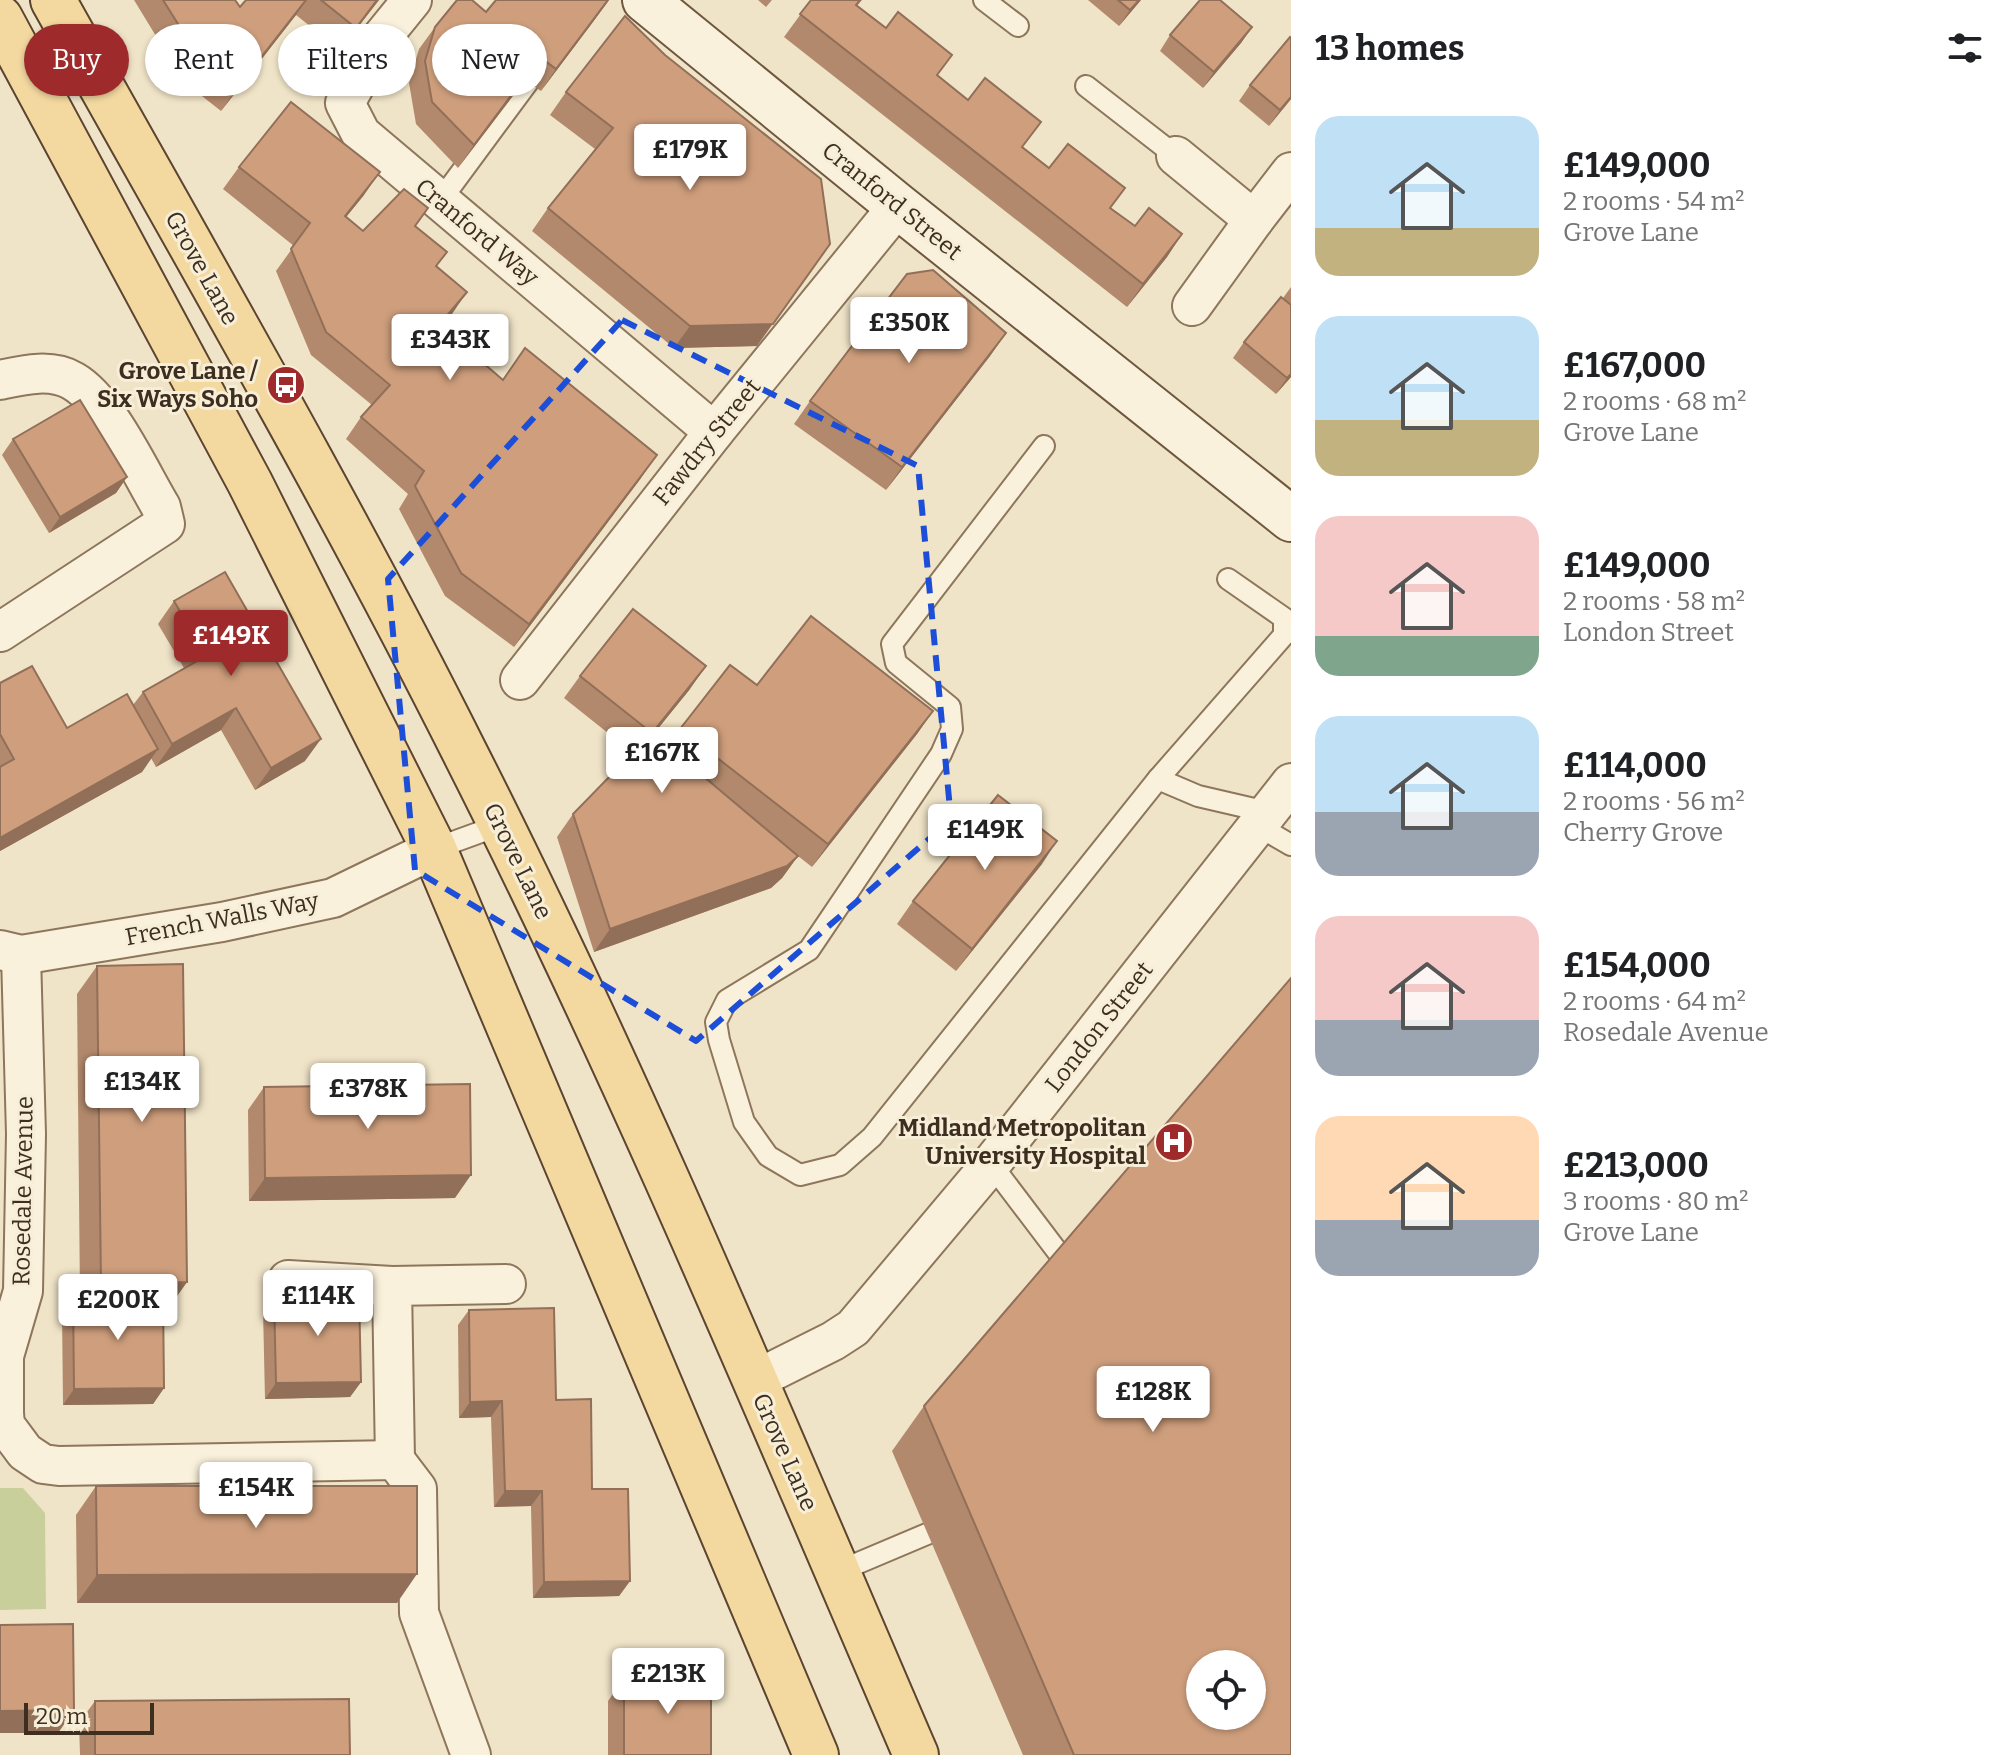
<!DOCTYPE html>
<meta charset="utf-8">
<style>
:root{--surface:#fff;--page:#f2f2f2;--text:#202124;--muted:#757577;--accent:#9e2a2b}
body{margin:0;font-family:Bitter,serif;background:var(--page);color:var(--text);height:100vh;display:flex;flex-direction:column;font-size:30px;white-space:nowrap}
*{box-sizing:border-box;margin:0}
p{font-size:26px;color:var(--muted)}
.icon{flex:none;width:44px;height:44px;fill:none;stroke:currentColor;stroke-width:2;stroke-linecap:round;stroke-linejoin:round}
.map{position:relative;flex:1;overflow:hidden}
.drawer{display:flex;flex-direction:column;background:var(--surface);width:720px}
.drawer>*{flex:none}
.top-card{position:absolute;left:24px;top:24px;width:760px;height:72px;display:flex;gap:16px}
.fabs{position:absolute;left:1186px;top:1650px;display:grid;gap:16px}
.fabs a{display:grid;place-items:center;width:80px;height:80px;border-radius:50%;background:var(--surface);box-shadow:0 2px 6px #0004;font-size:40px}
.scale{position:absolute;left:24px;bottom:20px;width:130px;box-sizing:border-box;padding-left:8px;border:4px solid #3d2e20;border-top:0;font-size:22px;line-height:28px;white-space:nowrap;color:#3d2e20;-webkit-text-stroke:6px #f7eed8;paint-order:stroke}
.price{position:absolute;translate:-50% -68px;padding:0 18px;border-radius:8px;background:#fff;color:#222;font-size:26px;line-height:52px;filter:drop-shadow(0 2px 4px #0008)}
.price::after{content:'';position:absolute;left:50%;top:48px;width:24px;height:18px;margin-left:-12px;background:inherit;clip-path:polygon(0 0,100% 0,50% 100%)}
.price.current{background:var(--accent);color:#fff}
ul{padding:0;list-style:none}
li{display:flex;align-items:center;gap:24px;height:200px;padding:0 24px}
li span{display:grid;place-items:center;flex:none;width:224px;height:160px;border-radius:24px;color:#555}
li>.icon{margin-inline-start:auto}
span .icon{width:96px;height:96px;fill:#fffc;stroke-width:1}
li b{font-size:34px}
h2{display:flex;justify-content:space-between;align-items:center;height:96px;padding:0 24px;font-size:34px}
.chip{padding:0 28px;border-radius:36px;background:var(--surface);box-shadow:0 2px 6px #0004;font-size:28px;line-height:72px}
.chip.current{background:var(--accent);color:#fff}
main{display:flex;flex:1;min-height:0}
.map>svg:first-child{display:block}
</style>
<main>
<div class="map">
<svg width="1291" height="1755" viewBox="0 0 1291 1755">
<rect width="100%" height="100%" fill="#f0e4c8"/>
<!-- green -->
<path fill="#c9cf9b" d="M0,1488H23L45,1513L46,1609L0,1610Z"/>
<g fill="none" stroke-linecap="round" stroke-linejoin="round">
<defs>
<g id="lane">
<path d="M984,0L1018,26"/>
<path d="M1086,86L1176,156"/>
<path d="M440,201L542,63"/>
<path d="M1044,446L892,644L896,663L950,707L952,729L941,754L809,950L727,1000L716,1022L719,1040L744,1122L768,1156L800,1175L840,1165L872,1137L1158,779L1198,796L1267,812"/>
<path d="M1158,779L1284,635V618L1228,579"/>
<path d="M1258,826L1291,845"/>
<path d="M434,849L500,825"/>
<path d="M991,1164L1060,1255L1070,1274"/>
<path d="M837,1572L953,1523"/>
</g>
<g id="street">
<path d="M412,0L382,37L345,103L361,134L714,432"/>
<path d="M1176,156L1254,220L1291,172"/>
<path d="M1192,306L1254,220"/>
<path d="M0,380C23,375 51,368 73,381C108,401 140,472 161,507L165,524L0,632"/>
<path d="M520,680L714,432L898,206"/>
<path d="M0,950L21,955L222,922L333,898L434,849"/>
<path d="M21,955L26,1134L23,1291L4,1356V1413L5,1425L25,1452L43,1464L59,1466L395,1460L417,1489L419,1613L471,1755"/>
<path d="M288,1280L392,1286"/>
<path d="M753,1381L833,1341L853,1328L991,1164L1291,783"/>
<path d="M395,1460L392,1286L506,1284"/>
</g>
<path id="secondary" d="M645,0L898,206L1291,519"/>
<g id="primary">
<path d="M53,0C192,249 336,496 464,751C630,1078 771,1418 916,1755"/>
<path d="M0,18L250,483L434,849L816,1755"/>
</g>
</defs>
<!-- lane casing -->
<use href="#lane" stroke="#8d765c" stroke-width="24"/>
<!-- street casing -->
<use href="#street" stroke="#8d765c" stroke-width="42"/>
<!-- secondary casing -->
<use href="#secondary" stroke="#6f573f" stroke-width="48"/>
<!-- primary casing -->
<use href="#primary" stroke="#5b4430" stroke-width="48"/>
<!-- lane -->
<use href="#lane" stroke="#faf1dc" stroke-width="20"/>
<!-- street -->
<use href="#street" stroke="#faf1dc" stroke-width="38"/>
<!-- secondary -->
<use href="#secondary" stroke="#faf1dc" stroke-width="44"/>
<!-- primary -->
<use href="#primary" stroke="#f3d9a0" stroke-width="44"/>
</g>
<!-- wall -->
<g fill="#b2896c">
<path d="M134,0H235L240,7L246,0H379L340,50L296,15L221,111L184,82Z"/>
<path d="M609,0L541,91L525,80L458,168L416,124L409,83L419,49L435,27L486,12Z"/>
<path d="M758,0H772L766,7Z"/>
<path d="M811,0H862L857,6L938,76L1023,147L1049,168L1111,208L1135,226L1182,234L1167,257L1127,307L784,37Z"/>
<path d="M1088,0H1141L1119,26Z"/>
<path d="M625,16L757,346L674,348L532,231L548,208L595,149L550,115L566,92Z"/>
<path d="M1252,27L1241,43L1203,88L1160,51L1170,35Z"/>
<path d="M1291,38V99L1269,126L1239,101L1250,85Z"/>
<path d="M239,167L364,195L346,217L363,231L415,226L447,252L437,266L467,292L441,327L503,380L641,478L514,647L445,596L399,509L408,494L346,439L361,417L372,405L311,355L276,271L294,246L223,189Z"/>
<path d="M1291,287V377L1276,394L1233,358L1244,342L1283,298Z"/>
<path d="M1006,333L990,356L886,490L794,424L810,401Z"/>
<path d="M13,439L127,477L116,493L49,533L2,455Z"/>
<path d="M174,601L305,761L255,790L221,730L156,767L151,758L142,772L0,851V683L67,728L133,705L143,692L184,668L158,624Z"/>
<path d="M580,676L690,689L653,734L668,746L680,729L757,685L933,711L917,734L812,867L798,856L782,878L771,888L594,952L557,837L573,814L633,753L564,698Z"/>
<path d="M1042,864L956,971L897,924L913,901Z"/>
<path d="M97,966L187,1282L167,1310H164V1388L153,1404L63,1405L62,1312L73,1296H80L77,994Z"/>
<path d="M264,1087L455,1198L249,1201L248,1110Z"/>
<path d="M274,1295L361,1382L350,1397L265,1399L263,1310Z"/>
<path d="M469,1310L556,1400L630,1581L619,1596L533,1598L531,1506L494,1507L491,1417L459,1418L458,1325Z"/>
<path d="M924,1406L1291,1755H1023L892,1451Z"/>
<path d="M96,1486L397,1603H77L76,1515Z"/>
<path d="M624,1678L711,1755H608V1701Z"/>
<path d="M95,1701L350,1755H80L79,1723Z"/>
</g>
<!-- shaded-wall -->
<g fill="#916f58">
<path d="M306,0L296,15L221,111L237,88Z"/>
<path d="M377,0H379L340,50L356,28Z"/>
<path d="M609,0L593,22L541,91L556,69Z"/>
<path d="M1139,0H1141L1119,26L1130,10Z"/>
<path d="M1252,27L1241,43L1203,88L1214,72Z"/>
<path d="M540,57L525,80L458,168L474,145Z"/>
<path d="M1291,97V99L1269,126L1280,110Z"/>
<path d="M380,172L364,195L329,238L345,216Z"/>
<path d="M1182,234L1167,257L1127,307L1143,284Z"/>
<path d="M830,244L757,346L674,348L690,326Z"/>
<path d="M467,292L452,314L423,348L439,325Z"/>
<path d="M1006,333L990,356L886,490L902,467Z"/>
<path d="M1291,374V377L1276,394L1287,378Z"/>
<path d="M657,455L641,478L514,647L529,624Z"/>
<path d="M127,477L116,493L49,533L60,517Z"/>
<path d="M706,666L690,689L636,756L652,733Z"/>
<path d="M236,708L221,730L156,767L172,744Z"/>
<path d="M933,711L917,734L812,867L828,844Z"/>
<path d="M321,739L305,761L255,790L271,768Z"/>
<path d="M158,749L142,772L0,851V838Z"/>
<path d="M1057,841L1042,864L956,971L972,949Z"/>
<path d="M798,856L782,878L771,888L594,952L610,929Z"/>
<path d="M471,1175L455,1198L249,1201L265,1178Z"/>
<path d="M187,1282L167,1310L81,1312L101,1283Z"/>
<path d="M361,1382L350,1397L265,1399L276,1383Z"/>
<path d="M164,1388L153,1404L63,1405L74,1389Z"/>
<path d="M502,1401L491,1417L459,1418L470,1402Z"/>
<path d="M505,1491H542L531,1506L494,1507Z"/>
<path d="M417,1574L397,1603H77L97,1575Z"/>
<path d="M630,1581L619,1596L533,1598L544,1582Z"/>
<path d="M74,1710L58,1733H0V1711Z"/>
</g>
<!-- building -->
<g fill="#cf9f7d" stroke="#916f58" stroke-width="2" fill-rule="evenodd">
<path d="M163,0H235L240,7L246,0H306L237,88L200,59Z"/>
<path d="M321,0H377L356,28Z"/>
<path d="M457,0H472L486,12L496,0H608L556,69L540,57L474,145L432,102L425,61L435,27Z"/>
<path d="M811,0H860L856,5L886,28L898,12L952,55L937,75L968,100L985,78L1041,122L1022,147L1049,168L1068,144L1125,188L1110,208L1135,226L1149,208L1182,234L1143,284L800,14Z"/>
<path d="M1118,0H1139L1130,10Z"/>
<path d="M1200,0H1220L1252,27L1214,72L1170,35Z"/>
<path d="M625,16L665,55L821,179L830,244L773,324L690,326L548,208L613,128L566,92Z"/>
<path d="M1290,37L1291,38V97L1280,110L1250,85Z"/>
<path d="M291,102L380,172L345,216L363,231L404,189L428,208L415,226L447,252L436,266L467,292L439,325L503,380L525,348L657,455L529,624L461,573L415,486L424,471L361,417L390,385L326,332L291,249L310,223L239,167Z"/>
<path d="M933,270L1006,333L902,467L810,401L907,274Z"/>
<path d="M1281,297L1291,305V374L1287,378L1244,342Z"/>
<path d="M80,400L127,477L60,517L13,439Z"/>
<path d="M225,572L321,739L271,768L236,708L172,744L143,692L206,656L174,601Z"/>
<path d="M633,609L706,666L652,733L798,856L787,866L610,929L573,814L652,733L580,676Z"/>
<path d="M811,616L933,711L828,844L680,729L730,665L757,685Z"/>
<path d="M32,666L67,728L127,694L158,749L0,838V767L14,759L0,734V683Z"/>
<path d="M998,795L1057,841L972,949L913,901Z"/>
<path d="M183,964L187,1282L101,1283L97,966Z"/>
<path d="M1291,978V1755H1074L924,1406ZM1200,1664H1252V1716H1200Z"/>
<path d="M470,1084L471,1175L265,1178L264,1087Z"/>
<path d="M359,1293L361,1382L276,1383L274,1295Z"/>
<path d="M163,1295L164,1388L74,1389L73,1296Z"/>
<path d="M554,1308L556,1400L591,1399L592,1489H628L630,1581L544,1582L542,1491H505L502,1401L470,1402L469,1310Z"/>
<path d="M96,1486H417V1574L97,1575Z"/>
<path d="M73,1624L74,1710L0,1711V1625Z"/>
<rect x="624" y="1678" width="87" height="77"/>
<path d="M349,1699L350,1755H95V1701Z"/>
</g>
<!-- marked area -->
<path fill="none" stroke="#1d4ed8" stroke-width="6" stroke-dasharray="16 10" stroke-linejoin="round" d="M622,320L918,466L951,820L696,1041L415,870L388,579Z"/>
<!-- icons -->
<defs>
<symbol id="bus-disc" viewBox="-11 -11 22 22"><circle r="9.5" fill="#9e2a2b" stroke="#f7eed8"/><path d="M-5-6H5V4H4V6H2V4H-2V6H-4V4H-5ZM-3.5-4V0h7V-4ZM-3.5 1.2v1.5H-2V1.2ZM2 1.2v1.5H3.5V1.2Z" fill="#fff"/></symbol>
<symbol id="hospital-disc" viewBox="-11 -11 22 22"><circle r="9.5" fill="#9e2a2b" stroke="#f7eed8"/><path d="M-5-5h3v3.5h4V-5h3V5h-3V1.5h-4V5h-3Z" fill="#fff"/></symbol>
</defs>
<g fill-rule="evenodd">
<use href="#bus-disc" x="264" y="363" width="44" height="44"/>
<use href="#hospital-disc" x="1152" y="1120" width="44" height="44"/>
</g>
<g text-anchor="middle" dominant-baseline="central" stroke-width="6" stroke-linejoin="round" paint-order="stroke">
<!-- street labels -->
<g font-size="24" fill="#3d2e20" stroke="#f7eed8">
<text transform="translate(892 201) rotate(39)">Cranford Street</text>
<text transform="translate(477 232) rotate(40)">Cranford Way</text>
<text transform="translate(202 268) rotate(61)">Grove Lane</text>
<text transform="translate(707 442) rotate(-51)">Fawdry Street</text>
<text transform="translate(518 861) rotate(64)">Grove Lane</text>
<text transform="translate(222 919) rotate(-11)">French Walls Way</text>
<text transform="translate(1099 1027) rotate(-52)">London Street</text>
<text transform="translate(23 1191) rotate(-89)">Rosedale Avenue</text>
<text transform="translate(785 1452) rotate(66)">Grove Lane</text>
</g>
<!-- poi labels -->
<g font-size="24" font-weight="bold" fill="#3d2e20" stroke="#f7eed8" text-anchor="end">
<text x="258" y="371">Grove Lane /<tspan x="258" dy="28">Six Ways Soho</tspan></text>
<text x="1146" y="1128">Midland Metropolitan<tspan x="1146" dy="28">University Hospital</tspan></text>
</g>
</g>
</svg>
<div class="fabs">
<a><svg class="icon" aria-label="locate" viewBox="0 0 24 24"><circle cx="12" cy="12" r="6"/><path d="M12 2v4M12 18v4M2 12h4M18 12h4"/></svg></a>
</div>
<div class="scale">20 m</div>
<b class="price" style="left:690px;top:192px">£179K</b>
<b class="price" style="left:909px;top:365px">£350K</b>
<b class="price" style="left:450px;top:382px">£343K</b>
<b class="price current" style="left:231px;top:678px">£149K</b>
<b class="price" style="left:662px;top:795px">£167K</b>
<b class="price" style="left:985px;top:872px">£149K</b>
<b class="price" style="left:142px;top:1124px">£134K</b>
<b class="price" style="left:368px;top:1131px">£378K</b>
<b class="price" style="left:318px;top:1338px">£114K</b>
<b class="price" style="left:118px;top:1342px">£200K</b>
<b class="price" style="left:1153px;top:1434px">£128K</b>
<b class="price" style="left:256px;top:1530px">£154K</b>
<b class="price" style="left:668px;top:1716px">£213K</b>
<div class="top-card">
<a class="chip current">Buy</a>
<a class="chip">Rent</a>
<a class="chip">Filters</a>
<a class="chip">New</a>
</div>
</div>
<section class="drawer">
<h2>13 homes<svg class="icon" aria-label="filters" viewBox="0 0 24 24"><path d="M4 7h16M4 17h16"/><circle cx="9" cy="7" r="2"/><circle cx="15" cy="17" r="2"/></svg></h2>
<ul>
<li><span style="background:linear-gradient(#bfe0f5 70%,#c2b280 0)"><svg class="icon" aria-label="home" viewBox="0 0 24 24"><path d="M3 11l9-7 9 7M6 9v11h12V9"/></svg></span><div><b>£149,000</b><p>2 rooms · 54 m²</p><p>Grove Lane</p></div></li>
<li><span style="background:linear-gradient(#bfe0f5 65%,#c2b280 0)"><svg class="icon" aria-label="home" viewBox="0 0 24 24"><path d="M3 11l9-7 9 7M6 9v11h12V9"/></svg></span><div><b>£167,000</b><p>2 rooms · 68 m²</p><p>Grove Lane</p></div></li>
<li><span style="background:linear-gradient(#f6c9c9 75%,#7fa58c 0)"><svg class="icon" aria-label="home" viewBox="0 0 24 24"><path d="M3 11l9-7 9 7M6 9v11h12V9"/></svg></span><div><b>£149,000</b><p>2 rooms · 58 m²</p><p>London Street</p></div></li>
<li><span style="background:linear-gradient(#bfe0f5 60%,#9aa5b1 0)"><svg class="icon" aria-label="home" viewBox="0 0 24 24"><path d="M3 11l9-7 9 7M6 9v11h12V9"/></svg></span><div><b>£114,000</b><p>2 rooms · 56 m²</p><p>Cherry Grove</p></div></li>
<li><span style="background:linear-gradient(#f6c9c9 65%,#9aa5b1 0)"><svg class="icon" aria-label="home" viewBox="0 0 24 24"><path d="M3 11l9-7 9 7M6 9v11h12V9"/></svg></span><div><b>£154,000</b><p>2 rooms · 64 m²</p><p>Rosedale Avenue</p></div></li>
<li><span style="background:linear-gradient(#ffd9b3 65%,#9aa5b1 0)"><svg class="icon" aria-label="home" viewBox="0 0 24 24"><path d="M3 11l9-7 9 7M6 9v11h12V9"/></svg></span><div><b>£213,000</b><p>3 rooms · 80 m²</p><p>Grove Lane</p></div></li>
</ul>
</section>
</main>
